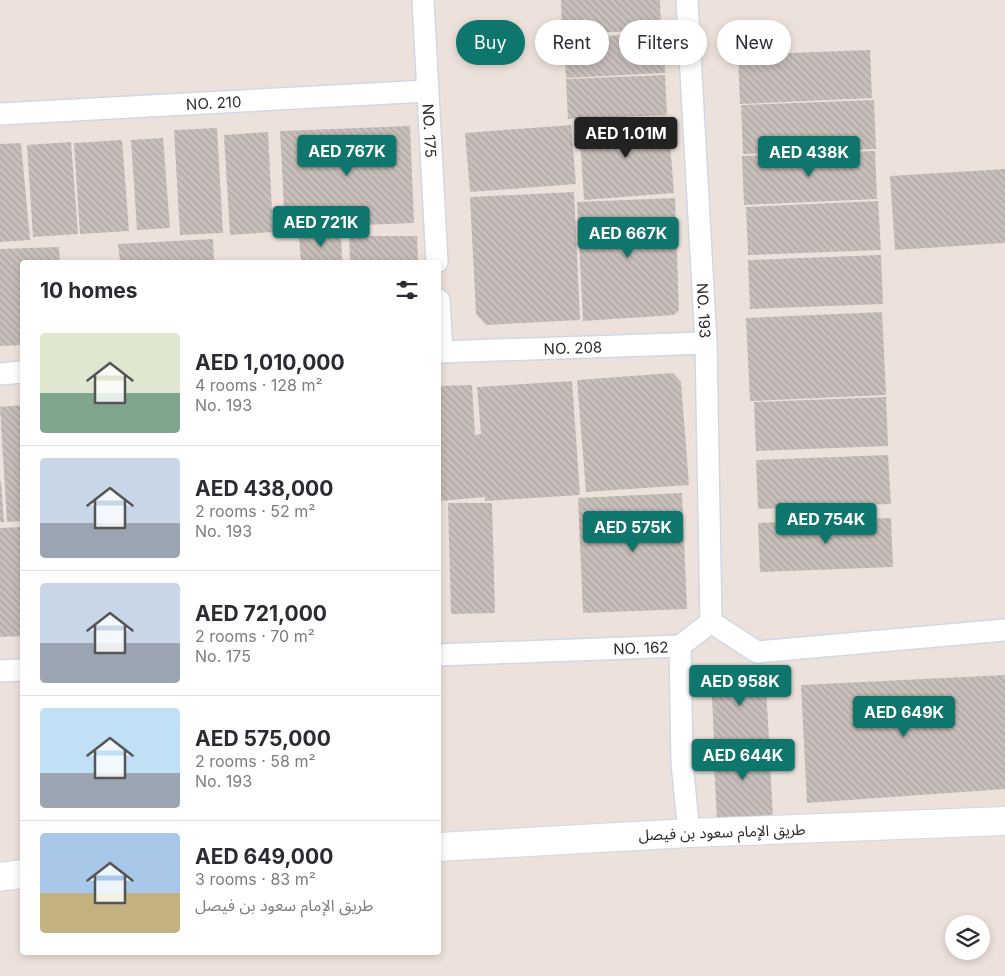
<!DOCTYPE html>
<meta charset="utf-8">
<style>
:root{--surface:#fff;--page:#f2f2f3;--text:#2b2b33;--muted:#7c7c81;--line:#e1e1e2;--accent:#0f766e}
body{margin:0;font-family:Inter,"Noto Sans Arabic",sans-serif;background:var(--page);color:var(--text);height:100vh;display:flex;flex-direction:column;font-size:19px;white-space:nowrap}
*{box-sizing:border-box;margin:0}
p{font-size:16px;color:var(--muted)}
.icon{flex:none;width:28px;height:28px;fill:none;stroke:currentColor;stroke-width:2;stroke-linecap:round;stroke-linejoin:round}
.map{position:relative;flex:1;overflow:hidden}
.details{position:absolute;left:20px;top:260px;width:421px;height:695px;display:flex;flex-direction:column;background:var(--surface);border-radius:5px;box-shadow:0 2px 8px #0003}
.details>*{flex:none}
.guide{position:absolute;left:456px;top:20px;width:474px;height:45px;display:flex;gap:10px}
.tools{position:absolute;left:945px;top:915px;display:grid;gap:10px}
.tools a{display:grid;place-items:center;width:45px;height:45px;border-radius:50%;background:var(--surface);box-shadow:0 2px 8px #0003;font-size:25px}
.price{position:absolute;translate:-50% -42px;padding:0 11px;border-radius:5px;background:var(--accent);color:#fff;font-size:16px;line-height:32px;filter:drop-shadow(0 1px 2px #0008)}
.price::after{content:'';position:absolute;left:50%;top:30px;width:15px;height:11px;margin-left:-8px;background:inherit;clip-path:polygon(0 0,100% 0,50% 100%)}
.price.active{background:#222;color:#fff}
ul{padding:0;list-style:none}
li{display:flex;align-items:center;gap:15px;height:125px;padding:0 20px}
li+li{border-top:1px solid var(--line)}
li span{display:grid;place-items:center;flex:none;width:140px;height:100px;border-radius:5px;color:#555}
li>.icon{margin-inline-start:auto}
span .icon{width:60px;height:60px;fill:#fffc;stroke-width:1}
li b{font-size:21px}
h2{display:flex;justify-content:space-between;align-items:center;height:60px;padding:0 20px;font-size:21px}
.chip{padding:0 18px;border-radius:22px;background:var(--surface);box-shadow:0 2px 8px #0003;font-size:18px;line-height:45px}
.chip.active{background:var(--accent);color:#fff}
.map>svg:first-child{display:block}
</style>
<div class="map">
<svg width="1005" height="976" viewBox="0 0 1005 976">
<defs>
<pattern id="building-back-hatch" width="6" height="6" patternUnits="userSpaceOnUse" patternTransform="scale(1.25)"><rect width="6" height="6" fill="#c8bfbb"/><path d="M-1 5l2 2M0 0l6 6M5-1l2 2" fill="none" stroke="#aca4a1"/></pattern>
</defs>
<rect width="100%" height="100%" fill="#ede2db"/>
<!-- building -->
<g fill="url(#building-back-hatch)">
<path d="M561,0H660L661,30L562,34Z"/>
<path d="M664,33L665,73L566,78L564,38Z"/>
<path d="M870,50L872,98L740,104L738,55Z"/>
<path d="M665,75L667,115L568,119L566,79Z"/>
<path d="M874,100L876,149L743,154L741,105Z"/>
<path d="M668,117L674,193L584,200L579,124Z"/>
<path d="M571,125L576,184L470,192L465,133Z"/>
<path d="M410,126L414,223L285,228L280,131Z"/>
<path d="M217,128L223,233L180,235L174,130Z"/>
<path d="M268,132L273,232L230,235L224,135Z"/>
<path d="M163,138L170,228L137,230L131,140Z"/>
<path d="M122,140L129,231L80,234L74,143Z"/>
<path d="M71,142L78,234L33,237L27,145Z"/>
<path d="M21,143L30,240L0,242V144Z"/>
<path d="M875,151L877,199L744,205L742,156Z"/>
<path d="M1005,169V243L895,250L890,176Z"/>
<path d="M574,192L580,320L486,325L476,314L470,197Z"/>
<path d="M675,198L679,310L674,315L583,321L577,202Z"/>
<path d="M878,201L881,250L748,255L746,207Z"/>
<path d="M341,234L342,262H301L299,236Z"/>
<path d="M349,236H417L418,262H350Z"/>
<path d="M213,239L214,262H120L118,244Z"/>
<path d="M59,247L60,262H22V345L0,346V249Z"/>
<path d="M881,255L883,304L750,309L748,260Z"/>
<path d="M882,312L886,395L750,401L746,318Z"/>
<path d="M673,373L681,382L689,485L586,492L577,380Z"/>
<path d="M572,381L580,495L485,501V497L439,501V386L472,385L475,435L481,434L477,387Z"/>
<path d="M886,397L888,446L756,451L754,402Z"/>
<path d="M22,405V521L7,522L0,407Z"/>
<path d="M888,455L891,504L758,509L756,460Z"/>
<path d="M0,481H1L4,522H0Z"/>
<path d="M682,493L687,609L583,613L578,498Z"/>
<path d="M448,503H492L495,613L451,614Z"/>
<path d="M891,518L893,567L760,572L758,523Z"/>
<path d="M22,527V636L0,637V528Z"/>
<path d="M765,672L769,739L714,742L711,675Z"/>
<path d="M1005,675V789L807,803L801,685Z"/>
<path d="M769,742L773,818L717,820L713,744Z"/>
</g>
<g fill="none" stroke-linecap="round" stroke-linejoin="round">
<defs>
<g id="street">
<path id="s1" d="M423,0L437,262"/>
<path id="s2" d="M687,0L706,343L711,622"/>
<path id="s3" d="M0,114L427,91"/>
<path d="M439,300L442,352"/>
<path id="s4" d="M439,352L706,343"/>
<path d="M0,374L22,372"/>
<path d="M711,622L757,652L1005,630"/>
<path d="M680,646L682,763L689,833"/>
<path id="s5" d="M439,655L680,646L711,622"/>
<path d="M0,671L22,670"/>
</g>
<g id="secondary">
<path d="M439,847L689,833L1005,821"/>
<path d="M0,877L22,874"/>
</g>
</defs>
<!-- street casing -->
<use href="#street" stroke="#d0d8e4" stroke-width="24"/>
<!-- secondary casing -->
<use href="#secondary" stroke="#d0d8e4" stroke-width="30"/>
<!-- street -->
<use href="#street" stroke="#fff" stroke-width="21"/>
<!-- secondary -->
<use href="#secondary" stroke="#fff" stroke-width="28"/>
</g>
<g text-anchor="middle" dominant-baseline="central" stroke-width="4" stroke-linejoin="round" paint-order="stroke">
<!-- street labels -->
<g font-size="15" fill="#2a2a2a" stroke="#fff">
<text stroke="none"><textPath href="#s3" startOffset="214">NO. 210</textPath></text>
<text stroke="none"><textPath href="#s1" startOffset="131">NO. 175</textPath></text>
<text stroke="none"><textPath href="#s2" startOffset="311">NO. 193</textPath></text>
<text stroke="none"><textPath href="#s4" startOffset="134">NO. 208</textPath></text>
<text stroke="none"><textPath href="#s5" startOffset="202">NO. 162</textPath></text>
<text transform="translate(722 832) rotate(-2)">طريق الإمام سعود بن فيصل</text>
</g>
</g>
</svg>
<div class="tools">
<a><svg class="icon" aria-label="layers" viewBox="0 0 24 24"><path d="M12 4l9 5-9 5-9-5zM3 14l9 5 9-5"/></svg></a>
</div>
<b class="price active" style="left:626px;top:159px">AED 1.01M</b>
<b class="price" style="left:347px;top:177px">AED 767K</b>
<b class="price" style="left:809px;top:178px">AED 438K</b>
<b class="price" style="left:321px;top:248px">AED 721K</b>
<b class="price" style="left:628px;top:259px">AED 667K</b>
<b class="price" style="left:826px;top:545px">AED 754K</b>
<b class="price" style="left:633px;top:553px">AED 575K</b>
<b class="price" style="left:740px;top:707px">AED 958K</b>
<b class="price" style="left:904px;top:738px">AED 649K</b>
<b class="price" style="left:743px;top:781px">AED 644K</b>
<div class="guide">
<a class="chip active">Buy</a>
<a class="chip">Rent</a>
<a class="chip">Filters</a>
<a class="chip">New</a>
</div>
<section class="details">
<h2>10 homes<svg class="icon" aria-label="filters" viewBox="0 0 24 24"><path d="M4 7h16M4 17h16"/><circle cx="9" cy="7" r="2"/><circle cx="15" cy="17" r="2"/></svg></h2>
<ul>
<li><span style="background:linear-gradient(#dfe7d0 60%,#7fa58c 0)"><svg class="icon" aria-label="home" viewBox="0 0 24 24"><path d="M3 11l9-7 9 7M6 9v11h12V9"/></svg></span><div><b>AED 1,010,000</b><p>4 rooms · 128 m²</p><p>No. 193</p></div></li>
<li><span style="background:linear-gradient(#c9d6e8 65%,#9aa5b1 0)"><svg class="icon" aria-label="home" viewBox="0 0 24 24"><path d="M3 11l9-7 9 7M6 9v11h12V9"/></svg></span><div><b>AED 438,000</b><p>2 rooms · 52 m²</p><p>No. 193</p></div></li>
<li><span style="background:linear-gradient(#c9d6e8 60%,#9aa5b1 0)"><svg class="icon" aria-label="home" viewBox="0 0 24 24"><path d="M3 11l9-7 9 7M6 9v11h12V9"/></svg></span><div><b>AED 721,000</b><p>2 rooms · 70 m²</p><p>No. 175</p></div></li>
<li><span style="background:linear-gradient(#bfe0f5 65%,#9aa5b1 0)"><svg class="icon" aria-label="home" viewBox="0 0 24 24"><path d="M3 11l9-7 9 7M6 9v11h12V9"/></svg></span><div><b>AED 575,000</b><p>2 rooms · 58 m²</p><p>No. 193</p></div></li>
<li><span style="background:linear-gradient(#a9c7e8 60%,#c2b280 0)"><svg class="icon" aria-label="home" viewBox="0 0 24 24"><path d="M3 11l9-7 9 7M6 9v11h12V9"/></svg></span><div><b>AED 649,000</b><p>3 rooms · 83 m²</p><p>طريق الإمام سعود بن فيصل</p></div></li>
</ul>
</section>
</div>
